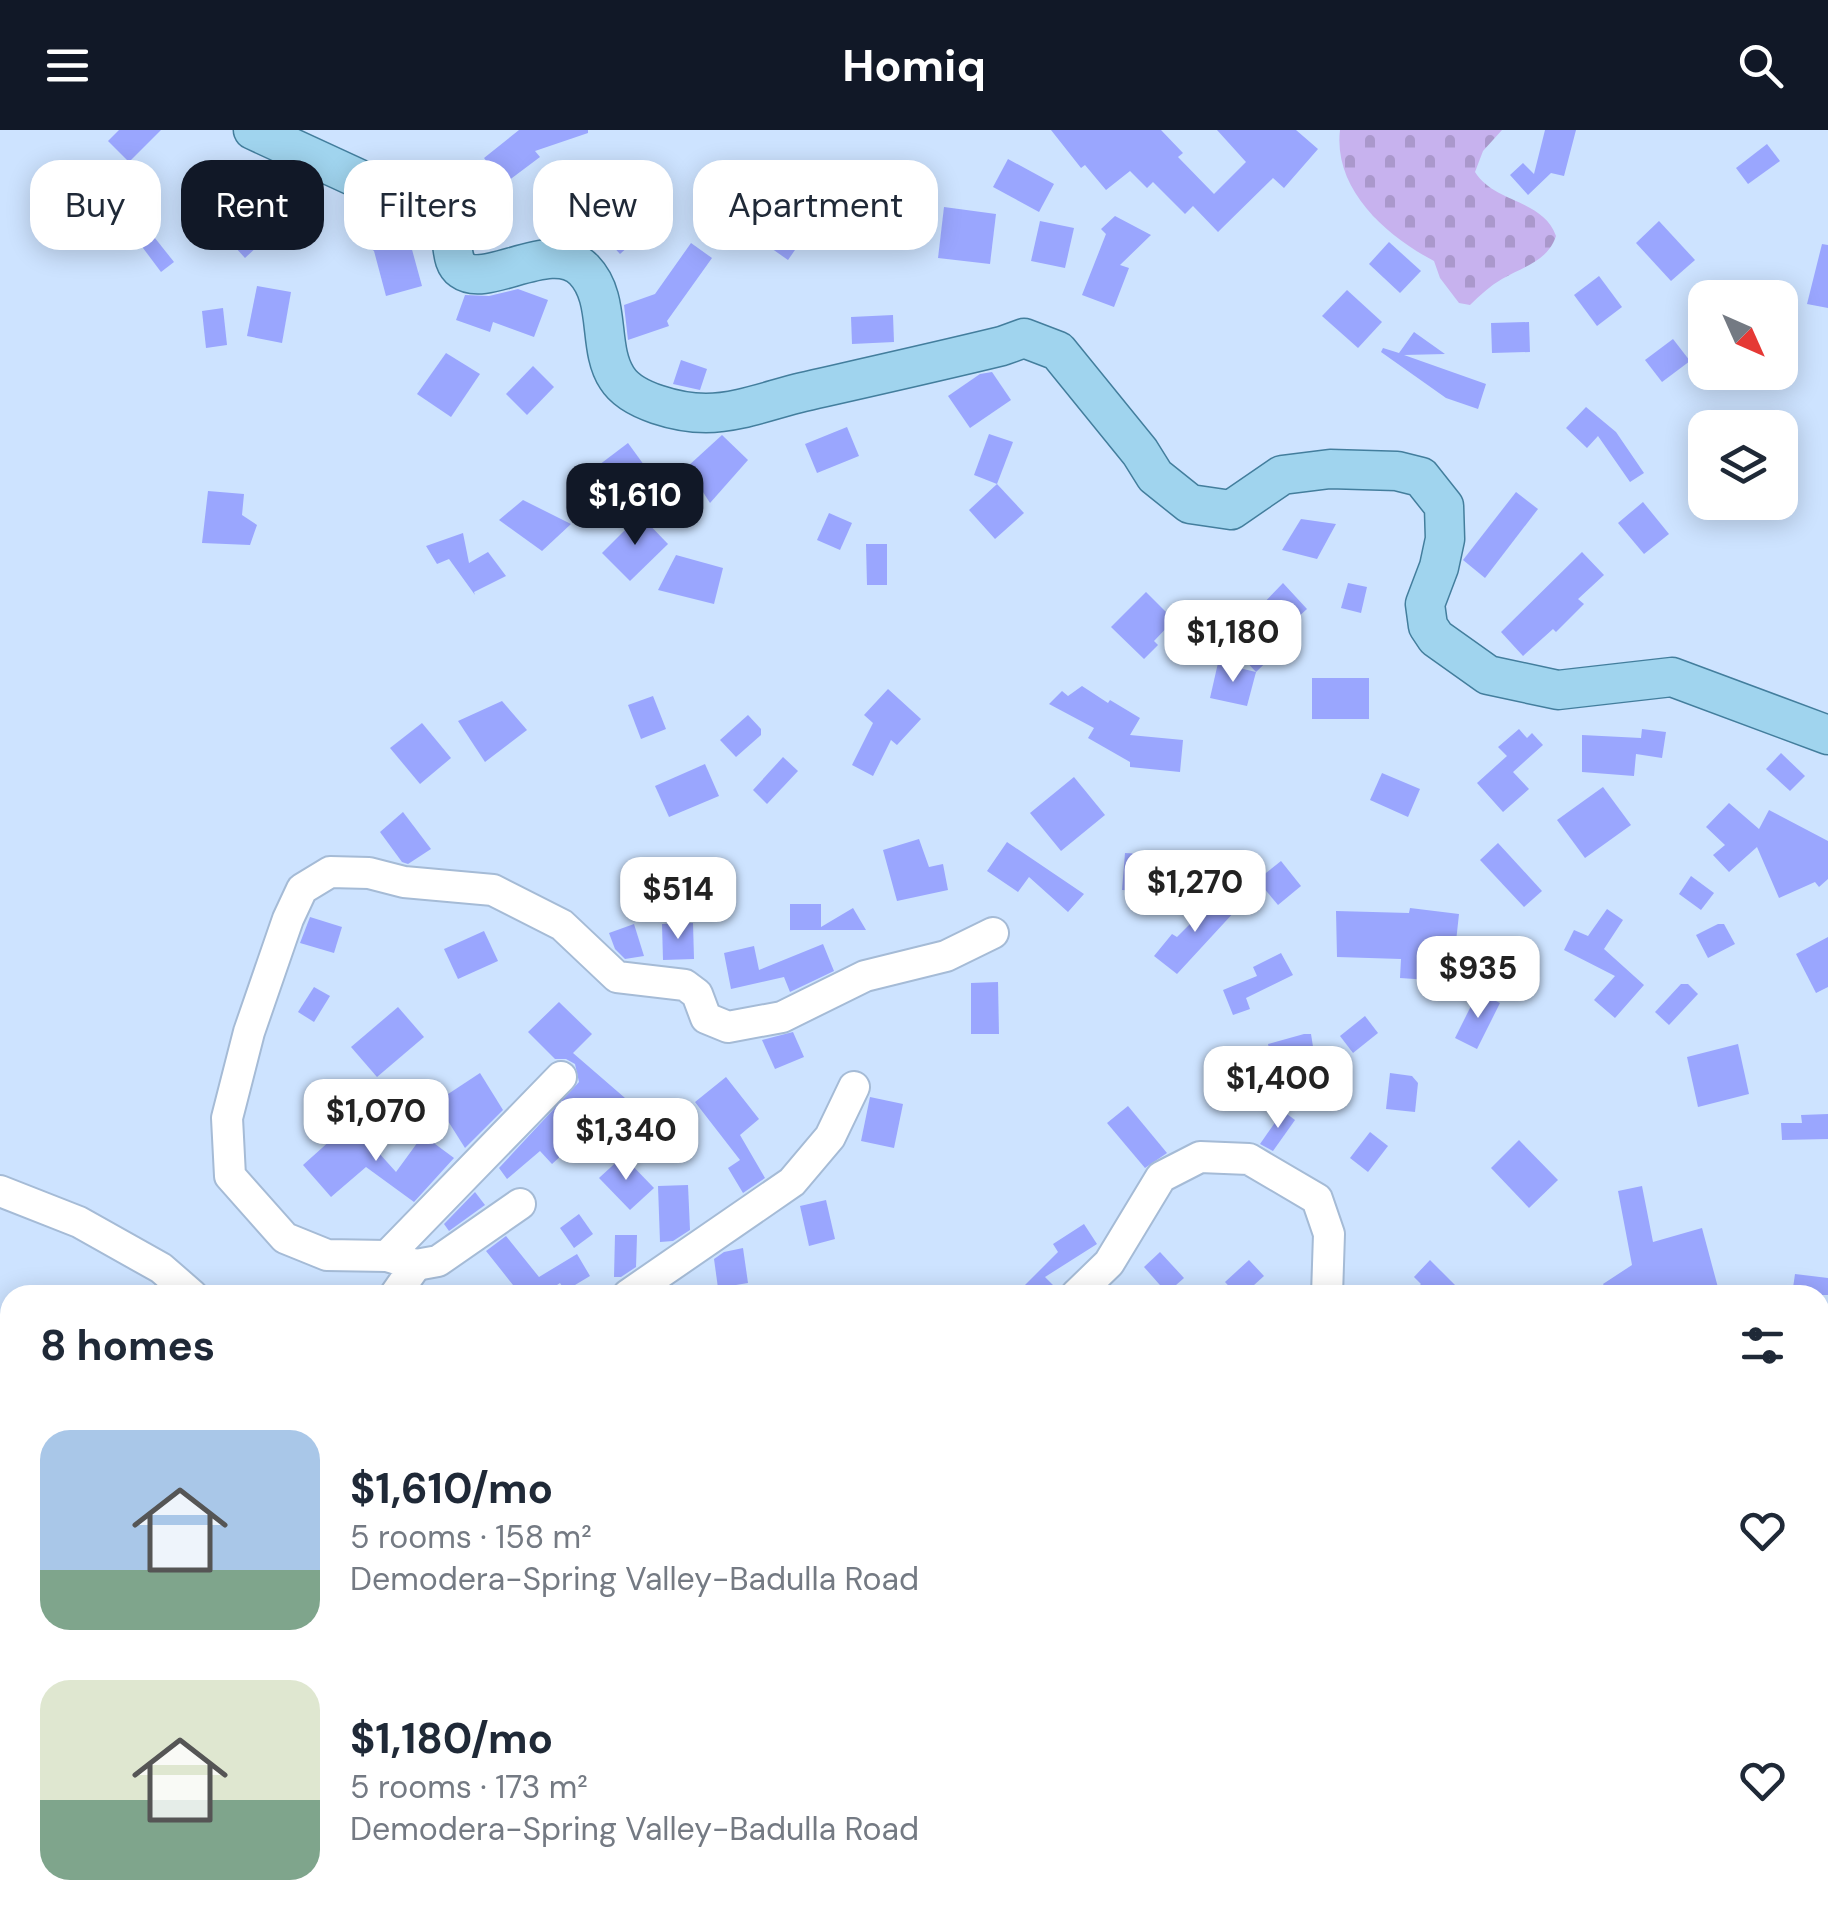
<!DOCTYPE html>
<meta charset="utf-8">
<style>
:root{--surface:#fff;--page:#f6f6f7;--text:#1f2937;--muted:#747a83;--accent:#111827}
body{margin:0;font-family:"DM Sans",sans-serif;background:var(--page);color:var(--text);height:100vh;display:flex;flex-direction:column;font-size:38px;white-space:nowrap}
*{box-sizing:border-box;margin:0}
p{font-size:32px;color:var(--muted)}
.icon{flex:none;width:55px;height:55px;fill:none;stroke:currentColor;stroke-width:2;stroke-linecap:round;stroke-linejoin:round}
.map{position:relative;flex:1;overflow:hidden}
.sheet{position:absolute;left:0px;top:1155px;width:1830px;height:642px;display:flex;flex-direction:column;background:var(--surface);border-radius:30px 30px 0 0;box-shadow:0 5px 25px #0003}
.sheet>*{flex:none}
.banner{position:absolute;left:30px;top:30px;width:1000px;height:90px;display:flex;gap:20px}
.needle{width:65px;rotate:135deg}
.controls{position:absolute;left:1688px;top:150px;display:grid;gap:20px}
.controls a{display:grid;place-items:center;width:110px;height:110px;border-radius:20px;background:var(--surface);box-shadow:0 5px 25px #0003;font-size:50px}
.price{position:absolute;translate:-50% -85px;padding:0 22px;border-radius:20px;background:#fff;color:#222;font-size:32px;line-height:65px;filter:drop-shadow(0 2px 5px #0008)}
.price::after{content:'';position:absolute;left:50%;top:60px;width:30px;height:22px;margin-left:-15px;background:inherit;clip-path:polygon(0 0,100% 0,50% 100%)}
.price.active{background:var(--accent);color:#fff}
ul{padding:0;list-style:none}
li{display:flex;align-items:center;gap:30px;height:250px;padding:0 40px}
li span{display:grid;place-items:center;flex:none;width:280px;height:200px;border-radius:30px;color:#555}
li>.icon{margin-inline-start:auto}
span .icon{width:120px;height:120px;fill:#fffc;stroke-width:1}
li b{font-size:42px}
h2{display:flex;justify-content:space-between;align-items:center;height:120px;padding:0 40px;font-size:42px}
.chip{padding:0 35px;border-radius:30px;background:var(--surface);box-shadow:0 5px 25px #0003;font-size:35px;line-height:90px}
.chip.active{background:var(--accent);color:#fff}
header{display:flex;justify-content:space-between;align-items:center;height:130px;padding:0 40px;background:var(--accent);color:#fff;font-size:45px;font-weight:700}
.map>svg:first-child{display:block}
</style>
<header><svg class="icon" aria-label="menu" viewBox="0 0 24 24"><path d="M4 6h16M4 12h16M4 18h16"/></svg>Homiq<svg class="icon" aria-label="search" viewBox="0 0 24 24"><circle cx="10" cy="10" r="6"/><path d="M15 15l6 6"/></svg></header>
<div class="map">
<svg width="1828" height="1797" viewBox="0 0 1828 1797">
<defs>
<pattern id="forest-firs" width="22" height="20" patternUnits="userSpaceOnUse" patternTransform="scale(2.5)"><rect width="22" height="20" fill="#c7b2ee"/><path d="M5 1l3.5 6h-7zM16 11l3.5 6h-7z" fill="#aa98cc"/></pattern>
<pattern id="cemetery-stones" width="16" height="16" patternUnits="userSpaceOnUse" patternTransform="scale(2.5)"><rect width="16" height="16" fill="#c7b2ee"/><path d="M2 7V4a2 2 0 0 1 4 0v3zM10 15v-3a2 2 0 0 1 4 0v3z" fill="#aa98cc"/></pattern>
</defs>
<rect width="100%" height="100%" fill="#cde3ff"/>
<!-- forest -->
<path fill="url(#forest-firs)" d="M10,1260V1788H123L121,1797H0V1264Z"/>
<!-- cemetery -->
<path fill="url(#cemetery-stones)" d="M1340,0H1502L1483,21L1475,42C1494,73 1543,69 1556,106C1547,132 1524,136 1502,149C1490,156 1480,165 1470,175L1459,173L1440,148L1434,131C1386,106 1333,59 1340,0Z"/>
<!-- building -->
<g fill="#9aa6fe">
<path d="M119,0H161L129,32L108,11Z"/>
<path d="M519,0H588V3L535,21L540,27L504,54L484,28Z"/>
<path d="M1051,0H1161L1183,23L1178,27L1214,64L1246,32L1217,0H1296L1318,19L1284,58L1273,48L1218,102L1193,76L1185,84L1153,52L1147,58L1130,41L1106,60L1085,35L1081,38Z"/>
<path d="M1545,0H1576L1564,46L1551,43L1528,65L1510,45L1523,33L1534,44Z"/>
<path d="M1767,14L1780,31L1748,54L1736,38Z"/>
<path d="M1008,29L1054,54L1039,82L993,57Z"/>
<path d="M227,43L277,98L245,128L195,73Z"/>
<path d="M768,52L818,87L788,130L738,95Z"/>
<path d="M620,61L652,95L620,124L589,90Z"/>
<path d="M944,77L996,84L990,134L938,128Z"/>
<path d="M365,82L411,116L422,156L386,166L374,121L350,103Z"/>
<path d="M1115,86L1151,105L1120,135L1129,138L1114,177L1082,165L1106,104L1101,99Z"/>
<path d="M1040,91L1074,98L1065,138L1031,131Z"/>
<path d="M1659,91L1695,130L1671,151L1636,113Z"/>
<path d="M143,93L174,132L161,142L131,102Z"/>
<path d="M1389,112L1421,141L1400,163L1369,134Z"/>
<path d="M691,113L712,128L667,191L669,196L628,210L624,175L655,164Z"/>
<path d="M1822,114L1828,115V178L1807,174Z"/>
<path d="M1599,146L1622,177L1597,196L1574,165Z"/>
<path d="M257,156L291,162L282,213L247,206Z"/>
<path d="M518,159L548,170L534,207L493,192L490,202L456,190L465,165L489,166Z"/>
<path d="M1347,160L1382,192L1358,218L1322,186Z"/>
<path d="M223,178L227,215L206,218L202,181Z"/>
<path d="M893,185L894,212L852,214L851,187Z"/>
<path d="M1529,192L1530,222L1492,223L1491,193Z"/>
<path d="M1414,202L1445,224L1404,225L1486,254L1478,279L1446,268L1381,222L1383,218L1399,223Z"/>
<path d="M1673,209L1690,231L1662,252L1645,230Z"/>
<path d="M446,223L480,244L451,287L417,264Z"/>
<path d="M681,230L707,239L700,260L673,254Z"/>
<path d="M533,236L554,257L527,285L506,264Z"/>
<path d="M992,242L1011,270L970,298L948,266L980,244Z"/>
<path d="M1586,277L1616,302L1644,343L1630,352L1598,306L1587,318L1566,298Z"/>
<path d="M847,297L859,326L817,343L805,314Z"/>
<path d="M989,304L1013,312L997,354L974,345Z"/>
<path d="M722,305L748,330L710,373L687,337Z"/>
<path d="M628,313L644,335L612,360L595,338Z"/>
<path d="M997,354L1024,383L995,409L969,380Z"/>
<path d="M208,361L244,364L242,385L257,395L250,415L202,413Z"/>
<path d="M1516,362L1538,379L1485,448L1463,430Z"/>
<path d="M523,370L571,394L542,421L499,390Z"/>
<path d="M1643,372L1669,404L1644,424L1618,393Z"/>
<path d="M829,383L852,393L840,420L817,410Z"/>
<path d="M640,385L668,414L630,451L602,423Z"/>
<path d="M1301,389L1336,394L1317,429L1282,420Z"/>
<path d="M463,403L469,433L488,422L506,446L474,462L475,465L449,429L437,434L426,416Z"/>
<path d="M866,414H887V455H867Z"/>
<path d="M1582,422L1604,445L1578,469L1584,474L1556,502L1553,499L1523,526L1501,502Z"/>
<path d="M676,425L723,438L714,474L658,460Z"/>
<path d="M1283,453L1307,479L1276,507L1284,515L1256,542L1227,511Z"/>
<path d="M1348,453L1367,457L1361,483L1341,478Z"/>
<path d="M1146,462L1174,490L1154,511L1158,515L1144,529L1111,497Z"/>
<path d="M1218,533L1256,542L1247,576L1210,568Z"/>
<rect x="1312" y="548" width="57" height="41"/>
<path d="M1082,556L1108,573L1110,570L1140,588L1130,605L1183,610L1180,642L1130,637V632L1088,608L1094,598L1049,574L1062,561L1068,566Z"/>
<path d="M888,559L921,589L897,615L891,610L873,646L852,635L873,593L864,585Z"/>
<path d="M653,566L666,599L641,609L628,575Z"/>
<path d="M502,571L527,600L485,632L458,591Z"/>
<path d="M748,585L761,599V605L736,627L720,610Z"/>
<path d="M422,593L451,628L420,654L390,618Z"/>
<path d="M1519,599L1527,608L1532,603L1543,615L1513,642L1529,659L1503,682L1477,653L1507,626L1498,617Z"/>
<path d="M1642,599L1666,602L1662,628L1636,624L1634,646L1582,642V605L1641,608Z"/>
<path d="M1781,623L1805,646L1790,661L1766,639Z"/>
<path d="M783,627L798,641L767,674L753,660Z"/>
<path d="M705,634L719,666L669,687L655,656Z"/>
<path d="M1382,643L1420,659L1408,687L1370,670Z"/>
<path d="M1074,647L1105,685L1061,721L1030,683Z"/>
<path d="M1603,657L1631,695L1585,728L1557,690Z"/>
<path d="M1729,673L1759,699L1769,680L1828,711V749L1819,757L1815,752L1779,768L1757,717L1729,742L1713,725L1725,715L1706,697Z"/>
<path d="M403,682L431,719L408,734L402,732L380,702Z"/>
<path d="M919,709L929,737L943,734L948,760L897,771L883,720Z"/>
<path d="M1007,712L1084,764L1068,782L1029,747L1018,762L987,741Z"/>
<path d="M1498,713L1542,761L1524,777L1480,730Z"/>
<path d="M1125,723L1144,724L1142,761L1122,760Z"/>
<path d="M1281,731L1301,756L1278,775L1257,750Z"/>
<path d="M1691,746L1714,763L1701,780L1679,764Z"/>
<path d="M1220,764L1236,780L1177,844L1154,826L1172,804L1177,807Z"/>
<path d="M790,774H821V797L853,778L866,800H790Z"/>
<path d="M1410,778L1459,784L1454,830L1445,829L1444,851L1400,848L1401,829L1337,827L1336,781L1409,783Z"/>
<path d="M1607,779L1623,790L1604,819L1644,855L1615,888L1594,870L1615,846L1564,820L1574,800L1588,806Z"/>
<path d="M310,787L342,797L334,823L300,813Z"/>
<path d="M693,793L694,829L663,830L662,794Z"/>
<path d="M634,794L644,826L625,829L615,819L609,803Z"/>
<path d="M1718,794H1724L1735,814L1708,828L1696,805Z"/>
<path d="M484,801L498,831L458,849L444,819Z"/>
<path d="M1828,807V857L1816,863L1796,824Z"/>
<path d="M823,814L834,841L790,862L784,847L731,859L724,823L754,816L759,840Z"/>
<path d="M1281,823L1293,845L1246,868L1250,879L1233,885L1223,860L1257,846L1253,837Z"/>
<path d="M998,852L999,904H971V853Z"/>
<path d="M1681,854H1688L1698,864L1669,895L1655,882Z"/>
<path d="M314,857L330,866L314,892L298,882Z"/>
<path d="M1478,862L1500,873L1477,919L1455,908Z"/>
<path d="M559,872L592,904L573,923L625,968L604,992L601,990L552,1034L540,1021L507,1049L499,1038L579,952L575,934L566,929H555L528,902Z"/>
<path d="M398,877L424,907L377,947L351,917Z"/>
<path d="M1365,886L1378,903L1353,923L1340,906Z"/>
<path d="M793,902L804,927L775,939L762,910Z"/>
<path d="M1304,904H1311L1314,923L1273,934L1268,914Z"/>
<path d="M1738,914L1749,964L1698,977L1687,927Z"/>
<path d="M480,943L503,980L465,1018L436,972Z"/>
<path d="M1390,943L1412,946L1418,953L1415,982L1386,979Z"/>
<path d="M726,947L759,989L740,1005L765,1048L743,1063L728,1038L740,1030L695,972Z"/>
<path d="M870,967L903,974L894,1018L861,1011Z"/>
<path d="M1128,976L1167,1023L1145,1038L1107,993Z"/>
<path d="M1283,981L1295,990L1273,1021L1260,1014Z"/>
<path d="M1828,984V1009L1782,1010L1781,993H1802L1801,985Z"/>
<path d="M351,992L396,1042L423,1005L454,1028L414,1072L366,1037L331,1067L303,1035Z"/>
<path d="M1370,1002L1388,1016L1368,1042L1350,1028Z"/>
<path d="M1519,1010L1558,1050L1529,1078L1491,1038Z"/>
<path d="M623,1026L654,1058L630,1080L599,1048Z"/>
<path d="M688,1055L690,1100L673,1111L660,1112L658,1056Z"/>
<path d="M1642,1056L1653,1112L1702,1098L1720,1165H1610L1603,1154L1632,1135L1618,1061Z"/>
<path d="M475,1062L485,1075L449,1101L444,1094Z"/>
<path d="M826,1070L835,1109L809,1116L800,1076Z"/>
<path d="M579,1084L593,1104L574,1118L560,1098Z"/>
<path d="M1084,1094L1097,1114L1045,1147L1058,1160V1165H1015L1058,1122L1053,1114Z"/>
<path d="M615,1105H637L636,1137L621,1147H614Z"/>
<path d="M506,1106L539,1147L577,1124L590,1146L565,1161L560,1153L542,1165H521L486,1121Z"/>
<path d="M743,1118L748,1153L718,1158L714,1129L724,1122Z"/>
<path d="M1160,1122L1184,1148L1167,1163L1144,1137Z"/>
<path d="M1249,1130L1264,1146L1243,1165H1237L1225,1152Z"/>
<path d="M1430,1130L1465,1165H1410L1421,1154L1414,1147Z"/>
<path d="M1795,1144L1828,1148V1165H1792Z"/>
</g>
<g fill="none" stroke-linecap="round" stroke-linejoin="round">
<defs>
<g id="minor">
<path d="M0,1061L79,1092L161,1138L192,1165"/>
<path d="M387,1126L561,947"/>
<path d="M416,1135L438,1131L520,1074"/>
<path d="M395,1165L416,1135L387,1126L327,1125L285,1108L230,1046L227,988L249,902L288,789L302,759L330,742L369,743L404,752L493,760L562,795L617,847L685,855L697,864L706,888L728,897L782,887L865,846L946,826L993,803"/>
<path d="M628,1165L792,1052L830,1007L854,957"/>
<path d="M1076,1165L1109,1133L1161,1047L1200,1027L1249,1029L1317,1069L1329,1104L1327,1165"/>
<path d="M1820,1653L1828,1656"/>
<path d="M311,1788L312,1797"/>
<path d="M406,1788L412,1797"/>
<path d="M121,1797L123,1788"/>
<path d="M185,1797L198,1788"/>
<path d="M668,1797L676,1788"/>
</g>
<path id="major" d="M253,0L431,82C439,89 446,94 450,105C454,116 451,132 462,140C488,159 552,107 584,140C612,169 597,218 617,248C632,272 680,283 706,283C738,283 773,269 803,262C869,247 936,232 1002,216L1024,208L1058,221L1140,322L1155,346L1190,374L1231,380L1282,345L1330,339L1397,341L1421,347L1444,376L1445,409L1439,437L1425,474L1428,496L1436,508L1488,545L1558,560L1672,547L1828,605"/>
</defs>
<!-- minor casing -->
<use href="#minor" stroke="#a5bbd6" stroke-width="34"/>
<!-- major casing -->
<use href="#major" stroke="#437e9d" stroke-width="41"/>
<!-- minor -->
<use href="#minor" stroke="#fff" stroke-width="30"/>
<!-- major -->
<use href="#major" stroke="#a0d4ee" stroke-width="38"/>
</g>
</svg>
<div class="controls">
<a><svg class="needle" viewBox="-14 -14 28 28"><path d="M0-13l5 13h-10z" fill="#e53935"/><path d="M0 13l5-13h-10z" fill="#747a83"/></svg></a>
<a><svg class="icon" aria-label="layers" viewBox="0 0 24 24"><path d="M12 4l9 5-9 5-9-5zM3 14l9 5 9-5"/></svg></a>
</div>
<b class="price active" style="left:635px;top:418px">$1,610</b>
<b class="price" style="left:1233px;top:555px">$1,180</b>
<b class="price" style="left:1195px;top:805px">$1,270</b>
<b class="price" style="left:678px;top:812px">$514</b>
<b class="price" style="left:1478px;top:891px">$935</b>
<b class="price" style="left:1278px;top:1001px">$1,400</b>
<b class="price" style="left:376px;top:1034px">$1,070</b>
<b class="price" style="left:626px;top:1053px">$1,340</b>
<div class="banner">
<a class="chip">Buy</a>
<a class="chip active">Rent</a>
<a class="chip">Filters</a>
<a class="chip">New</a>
<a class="chip">Apartment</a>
</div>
<section class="sheet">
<h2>8 homes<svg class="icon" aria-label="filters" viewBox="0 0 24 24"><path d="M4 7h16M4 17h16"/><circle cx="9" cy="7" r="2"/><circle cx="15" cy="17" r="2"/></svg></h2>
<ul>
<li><span style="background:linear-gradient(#a9c7e8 70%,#7fa58c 0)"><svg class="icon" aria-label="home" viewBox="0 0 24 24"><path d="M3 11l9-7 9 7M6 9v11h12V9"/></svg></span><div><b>$1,610/mo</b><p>5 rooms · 158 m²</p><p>Demodera-Spring Valley-Badulla Road</p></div><svg class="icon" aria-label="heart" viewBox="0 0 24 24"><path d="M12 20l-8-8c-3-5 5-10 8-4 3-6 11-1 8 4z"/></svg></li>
<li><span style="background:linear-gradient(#dfe7d0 60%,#7fa58c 0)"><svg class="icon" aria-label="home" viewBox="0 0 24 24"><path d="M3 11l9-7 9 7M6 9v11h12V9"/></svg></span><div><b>$1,180/mo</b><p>5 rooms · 173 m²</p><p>Demodera-Spring Valley-Badulla Road</p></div><svg class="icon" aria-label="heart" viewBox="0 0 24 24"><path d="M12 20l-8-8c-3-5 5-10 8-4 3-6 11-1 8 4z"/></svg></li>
</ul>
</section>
</div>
